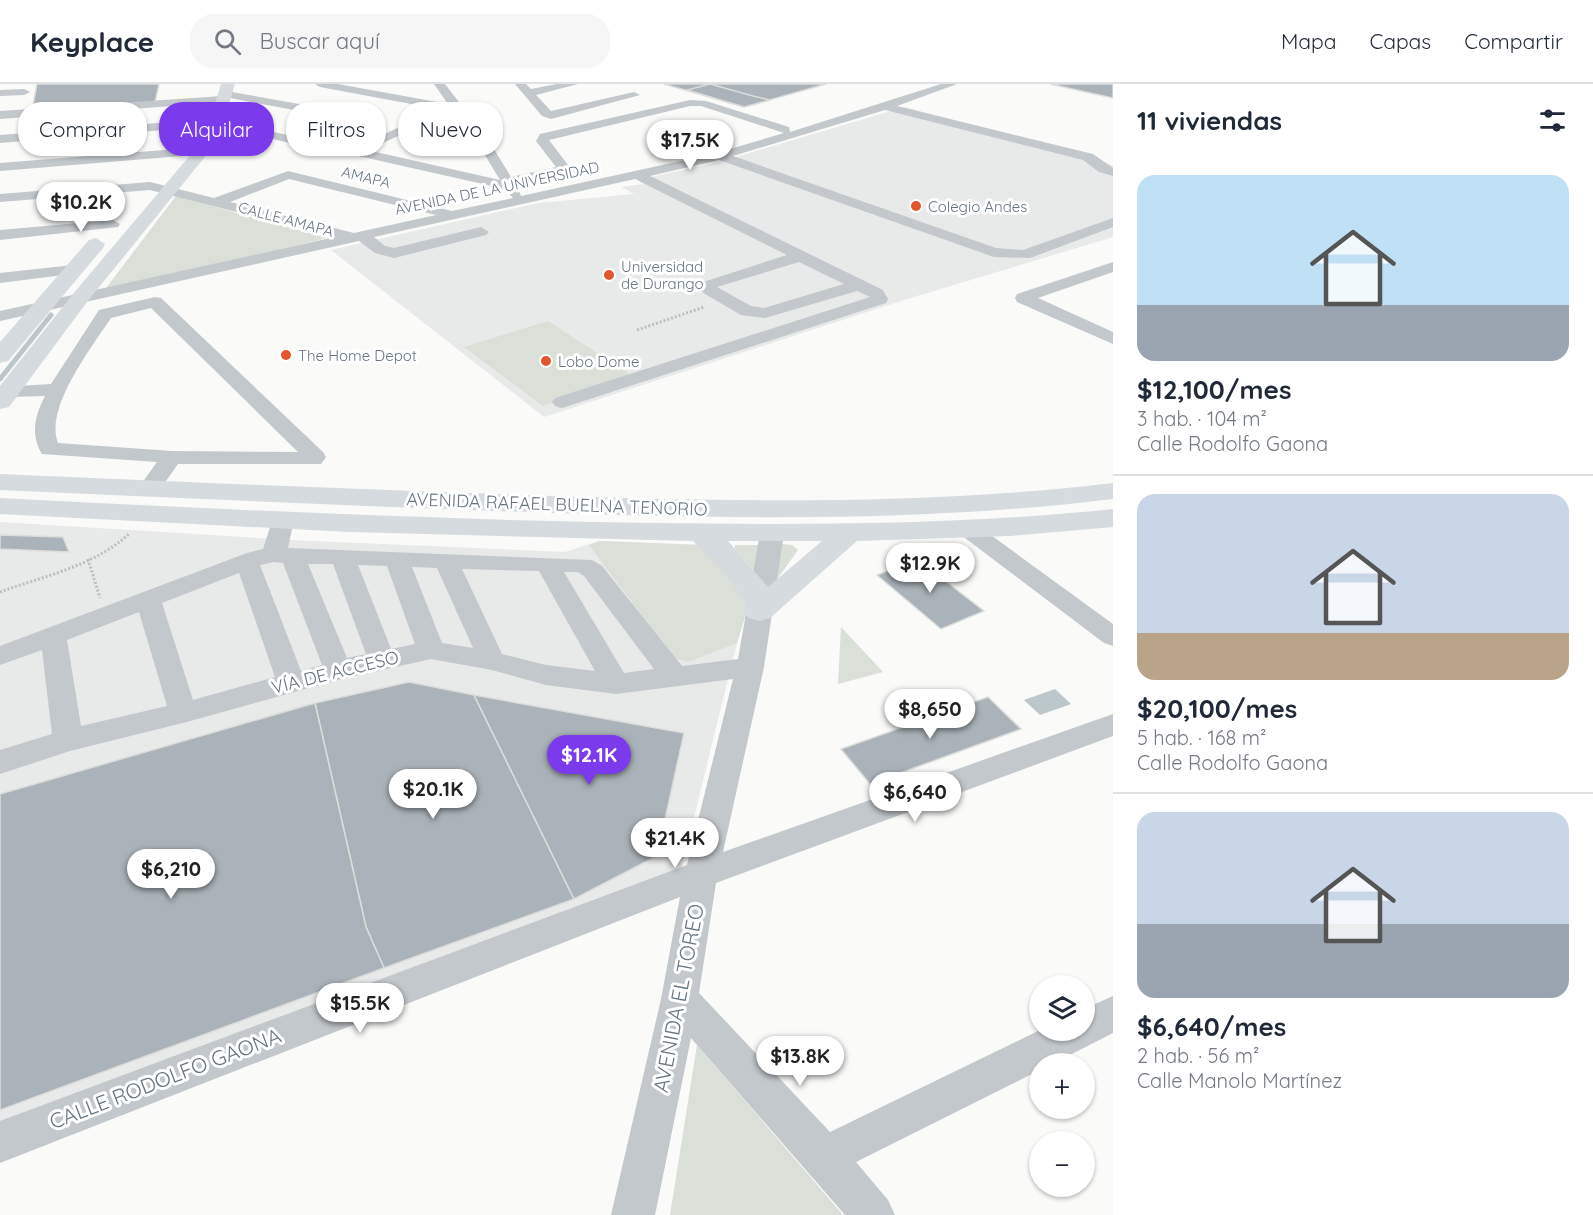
<!DOCTYPE html>
<html lang="es">
<meta charset="utf-8">
<style>
:root{--surface:#fff;--page:#f6f6f7;--text:#1f2937;--muted:#747a83;--line:#e0e1e3;--accent:#7c3aed}
body{margin:0;font-family:Quicksand,sans-serif;background:var(--page);color:var(--text);height:100vh;display:flex;flex-direction:column;font-size:22px;white-space:nowrap}
*{box-sizing:border-box;margin:0}
p{font-size:20px;color:var(--muted)}
.icon{flex:none;width:33px;height:33px;fill:none;stroke:currentColor;stroke-width:2;stroke-linecap:round;stroke-linejoin:round}
.map{position:relative;flex:1;overflow:hidden}
.drawer{display:flex;flex-direction:column;background:var(--surface);width:480px}
.drawer>*{flex:none}
.hud{position:absolute;left:18px;top:18px;width:570px;height:54px;display:flex;gap:12px}
.tools{position:absolute;left:1029px;top:891px;display:grid;gap:12px}
.tools a{display:grid;place-items:center;width:66px;height:66px;border-radius:50%;background:var(--surface);box-shadow:0 2px 4px #0004;font-size:30px}
.price{position:absolute;translate:-50% -51px;padding:0 14px;border-radius:21px;background:#fff;color:#222;font-size:20px;line-height:39px;filter:drop-shadow(0 2px 3px #0008)}
.price::after{content:'';position:absolute;left:50%;top:36px;width:18px;height:14px;margin-left:-9px;background:inherit;clip-path:polygon(0 0,100% 0,50% 100%)}
.price.on{background:var(--accent);color:#fff}
ul{padding:0;list-style:none}
li{display:grid;align-content:center;gap:12px;height:318px;padding:0 24px}
li+li{border-top:2px solid var(--line)}
li span{display:grid;place-items:center;height:186px;border-radius:18px;color:#555}
li>.icon{margin-inline-start:auto}
span .icon{width:108px;height:108px;fill:#fffc;stroke-width:1}
li b{font-size:26px}
h2{display:flex;justify-content:space-between;align-items:center;height:72px;padding:0 24px;font-size:26px}
.tag{padding:0 21px;border-radius:24px;background:var(--surface);box-shadow:0 2px 4px #0004;font-size:21px;line-height:54px}
.tag.on{background:var(--accent);color:#fff}
header{display:flex;align-items:center;gap:36px;box-sizing:border-box;height:84px;padding:0 30px;background:var(--surface);border-bottom:2px solid var(--line)}
header strong{font-size:28px}
nav{display:flex;gap:33px;margin-inline-start:auto;font-size:21px}
.search{width:420px;height:54px;background:var(--page);display:flex;align-items:center;gap:15px;box-sizing:border-box;padding:0 21px;border-radius:24px;color:var(--muted);font-size:22px}
main{display:flex;flex:1;min-height:0}
.map>svg:first-child{display:block}
</style>
<header>
<strong>Keyplace</strong>
<div class="search"><svg class="icon" aria-label="search" viewBox="0 0 24 24"><circle cx="10" cy="10" r="6"/><path d="M15 15l6 6"/></svg>Buscar aquí</div>
<nav><a>Mapa</a><a>Capas</a><a>Compartir</a></nav>
</header>
<main>
<div class="map">
<svg width="1113" height="1131" viewBox="0 0 1113 1131">
<rect width="100%" height="100%" fill="#fafaf8"/>
<!-- built -->
<g fill="#e8e9e9">
<path d="M904,23L1095,73L1113,82V153L904,216L544,333L331,166L538,119L634,110L621,103L658,98L651,93L719,78Z"/>
<path d="M0,438L291,456L565,468L599,457L703,461L750,516L737,559L679,794L0,1052Z"/>
</g>
<!-- green -->
<g fill="#dadfd7">
<path d="M176,112L327,154L103,208Z"/>
<path d="M548,237L631,291L543,322L464,263Z"/>
<path d="M599,457L703,461L750,516L737,559L688,578L674,574L589,461Z"/>
<path d="M782,460L792,461L798,466L775,498Z"/>
<path d="M735,461H761L755,488L735,465Z"/>
<path d="M841,543L883,588L838,600Z"/>
<path d="M697,961L843,1131H670Z"/>
</g>
<!-- water -->
<path fill="#bbc7cb" d="M1055,605L1071,620L1040,631L1024,616Z"/>
<g fill="none" stroke-linecap="round" stroke-linejoin="round">
<!-- stream -->
<path stroke="#bbc7cb" stroke-width="5" d="M0,295L51,231"/>
</g>
<!-- building -->
<g fill="#aab3b9" stroke="#dcdcda" stroke-width="1.5">
<path d="M37,0H159L155,18L32,27Z"/>
<path d="M664,0H826L744,23Z"/>
<path d="M710,0L753,12L770,16L744,23L687,6Z"/>
<path d="M1050,0H1113V14Z"/>
<path d="M0,451L63,453L69,468L0,465Z"/>
<path d="M918,476L984,527L941,545L877,491Z"/>
<path d="M409,598L474,611L574,815L384,884L366,843L315,619Z"/>
<path d="M474,611L684,649L657,772L574,815Z"/>
<path d="M988,613L1021,645L870,700L841,665Z"/>
<path d="M315,619L366,843L384,884L0,1026V710Z"/>
</g>
<g fill="none" stroke-linecap="round" stroke-linejoin="round">
<!-- path -->
<g stroke="#bbbfc2" stroke-width="3" stroke-dasharray="2 2" stroke-linecap="butt">
<path d="M637,246L704,223"/>
<path d="M88,475L100,514"/>
<path d="M0,508C44,492 95,482 130,449"/>
</g>
<!-- minor -->
<g fill="#c3c8cc" fill-rule="evenodd">
<path d="M315,0H338L448,20L434,0H445L489,57L511,93L556,83L536,57L540,50L690,16L706,17L789,43L790,48L941,0H957L897,22L1093,70L1113,84V92L1099,88L1083,76L885,26L733,72L996,164L1023,166L1113,134V143L1030,174L994,173L719,76L650,92L883,206L888,215L886,219L562,324L555,322L552,318L555,314L870,213L857,207L765,234L741,231L700,207L698,203L700,199L787,171L635,95L374,153L385,162L394,164L481,143L489,148L486,151L394,174L375,169L359,157L0,237V227L335,153L150,106L0,118V110L150,98L214,114L288,87L452,127L513,114L505,105L354,71L348,67L404,41L474,54L454,28L320,3ZM690,22H701L784,49L717,69L521,112L516,100C526,98 582,89 585,86L583,83L568,81L549,56ZM405,49L480,63L500,96L367,66ZM289,95L436,131L354,149L230,118ZM799,178L844,200L764,224L751,222L717,203Z"/>
<path d="M515,0H526L531,5L557,0H578L536,11L551,27L634,8L640,11L551,35L542,32Z"/>
<path d="M0,6L24,5L30,8L24,11L0,12Z"/>
<path d="M226,7L355,30L361,34L297,61L210,39L216,35L296,53L342,35L230,14L225,18L0,35V27L222,12V8Z"/>
<path d="M198,36L204,40L202,43L0,59V51Z"/>
<path d="M177,65L183,69L182,72L0,87V79Z"/>
<path d="M113,136L120,140L118,143L0,156V146Z"/>
<path d="M1113,178V188L1038,214L1113,248V260L1017,218L1015,214L1017,210Z"/>
<path d="M73,181L79,183L81,186L79,189L0,199V189Z"/>
<path d="M155,213L161,214L323,368L326,373L321,380H178L156,411H140L137,406L157,378L42,370C30,351 35,331 45,312L9,313L0,308L2,303L51,300L99,226ZM151,224L298,368L172,367L58,359C44,324 92,263 111,234Z"/>
<path d="M282,429L290,431L294,436L288,464L592,476L602,482L682,582L738,575L760,449L764,444H780L784,449L764,583L723,768L1113,630V652L716,799L699,909L830,1048L1040,946H1084V925L1113,912V949L1052,980H1040V986L856,1078L888,1116L895,1131H845L691,954L655,1131H611L661,915L680,813L0,1079V1037L687,781L733,595L616,610L546,601L492,586L431,575L338,596L183,639L70,667L0,690V666L52,650L42,566L0,581V562L247,469L263,465L274,431ZM274,478L283,479L322,581L301,587L260,481ZM308,480H333L366,570L347,574ZM358,481L387,482L415,560L391,565ZM412,483L437,484L473,564L442,559ZM462,485L539,487L595,587L546,581L502,570ZM564,488H578L584,492L654,585L624,589ZM239,489L275,593L193,616L162,519ZM139,528L167,622L81,642L67,556Z"/>
<path d="M969,439L977,441L1113,540V562L1104,559L961,451L957,446L961,441Z"/>
</g>
<!-- major -->
<g fill="#d6dbdf" fill-rule="evenodd">
<path d="M221,0H235L223,39L212,64L87,218L9,323L0,325V302L73,210L197,63L209,39Z"/>
<path d="M96,154L105,160L103,164L8,277L0,279V258L89,156Z"/>
<path d="M0,390C185,398 369,406 554,412C741,418 927,421 1113,399V415C927,438 741,435 554,429C369,423 185,414 0,406Z"/>
<path d="M0,414C218,425 436,436 654,439C808,441 960,441 1113,425V443L1010,452L857,457L770,534L759,537L748,534L743,527L747,520L723,487L693,457L350,448L0,430ZM728,457H822L768,503Z"/>
</g>
</g>
<!-- markers -->
<g fill="#e4572e" stroke="#fff" stroke-width="2">
<circle cx="916" cy="122" r="6"/>
<circle cx="609" cy="191" r="6"/>
<circle cx="286" cy="271" r="6"/>
<circle cx="546" cy="277" r="6"/>
</g>
<g text-anchor="middle" dominant-baseline="central" stroke-width="6" stroke-linejoin="round" paint-order="stroke">
<!-- far-street labels -->
<g font-size="15" fill="#657683" stroke="#fff">
<text transform="translate(366 93) rotate(14)">AMAPA</text>
<text transform="translate(497 104) rotate(-12)">AVENIDA DE LA UNIVERSIDAD</text>
<text transform="translate(286 135) rotate(15)">CALLE AMAPA</text>
</g>
<!-- far-poi labels -->
<g font-size="15" fill="#657683" stroke="#fff" text-anchor="start">
<text x="928" y="122">Colegio Andes</text>
<text x="621" y="182">Universidad<tspan x="621" dy="17">de Durango</tspan></text>
<text x="298" y="271">The Home Depot</text>
<text x="558" y="277">Lobo Dome</text>
</g>
<!-- street labels -->
<g font-size="18" fill="#657683" stroke="#fff">
<text transform="translate(557 420) rotate(2)">AVENIDA RAFAEL BUELNA TENORIO</text>
<text transform="translate(335 588) rotate(-14)">VÍA DE ACCESO</text>
</g>
<!-- near-street labels -->
<g font-size="21" fill="#657683" stroke="#fff">
<text transform="translate(678 914) rotate(-79)">AVENIDA EL TOREO</text>
<text transform="translate(165 994) rotate(-21)">CALLE RODOLFO GAONA</text>
</g>
</g>
</svg>
<div class="tools">
<a><svg class="icon" aria-label="layers" viewBox="0 0 24 24"><path d="M12 4l9 5-9 5-9-5zM3 14l9 5 9-5"/></svg></a>
<a>+</a>
<a>−</a>
</div>
<b class="price" style="left:690px;top:87px">$17.5K</b>
<b class="price" style="left:81px;top:149px">$10.2K</b>
<b class="price" style="left:930px;top:510px">$12.9K</b>
<b class="price" style="left:930px;top:656px">$8,650</b>
<b class="price on" style="left:589px;top:702px">$12.1K</b>
<b class="price" style="left:433px;top:736px">$20.1K</b>
<b class="price" style="left:915px;top:739px">$6,640</b>
<b class="price" style="left:675px;top:785px">$21.4K</b>
<b class="price" style="left:171px;top:816px">$6,210</b>
<b class="price" style="left:360px;top:950px">$15.5K</b>
<b class="price" style="left:800px;top:1003px">$13.8K</b>
<div class="hud">
<a class="tag">Comprar</a>
<a class="tag on">Alquilar</a>
<a class="tag">Filtros</a>
<a class="tag">Nuevo</a>
</div>
</div>
<section class="drawer">
<h2>11 viviendas<svg class="icon" aria-label="filters" viewBox="0 0 24 24"><path d="M4 7h16M4 17h16"/><circle cx="9" cy="7" r="2"/><circle cx="15" cy="17" r="2"/></svg></h2>
<ul>
<li><span style="background:linear-gradient(#bfe0f5 70%,#9aa5b1 0)"><svg class="icon" aria-label="home" viewBox="0 0 24 24"><path d="M3 11l9-7 9 7M6 9v11h12V9"/></svg></span><div><b>$12,100/mes</b><p>3 hab. · 104 m²</p><p>Calle Rodolfo Gaona</p></div></li>
<li><span style="background:linear-gradient(#c9d6e8 75%,#b9a48a 0)"><svg class="icon" aria-label="home" viewBox="0 0 24 24"><path d="M3 11l9-7 9 7M6 9v11h12V9"/></svg></span><div><b>$20,100/mes</b><p>5 hab. · 168 m²</p><p>Calle Rodolfo Gaona</p></div></li>
<li><span style="background:linear-gradient(#c9d6e8 60%,#9aa5b1 0)"><svg class="icon" aria-label="home" viewBox="0 0 24 24"><path d="M3 11l9-7 9 7M6 9v11h12V9"/></svg></span><div><b>$6,640/mes</b><p>2 hab. · 56 m²</p><p>Calle Manolo Martínez</p></div></li>
</ul>
</section>
</main>
